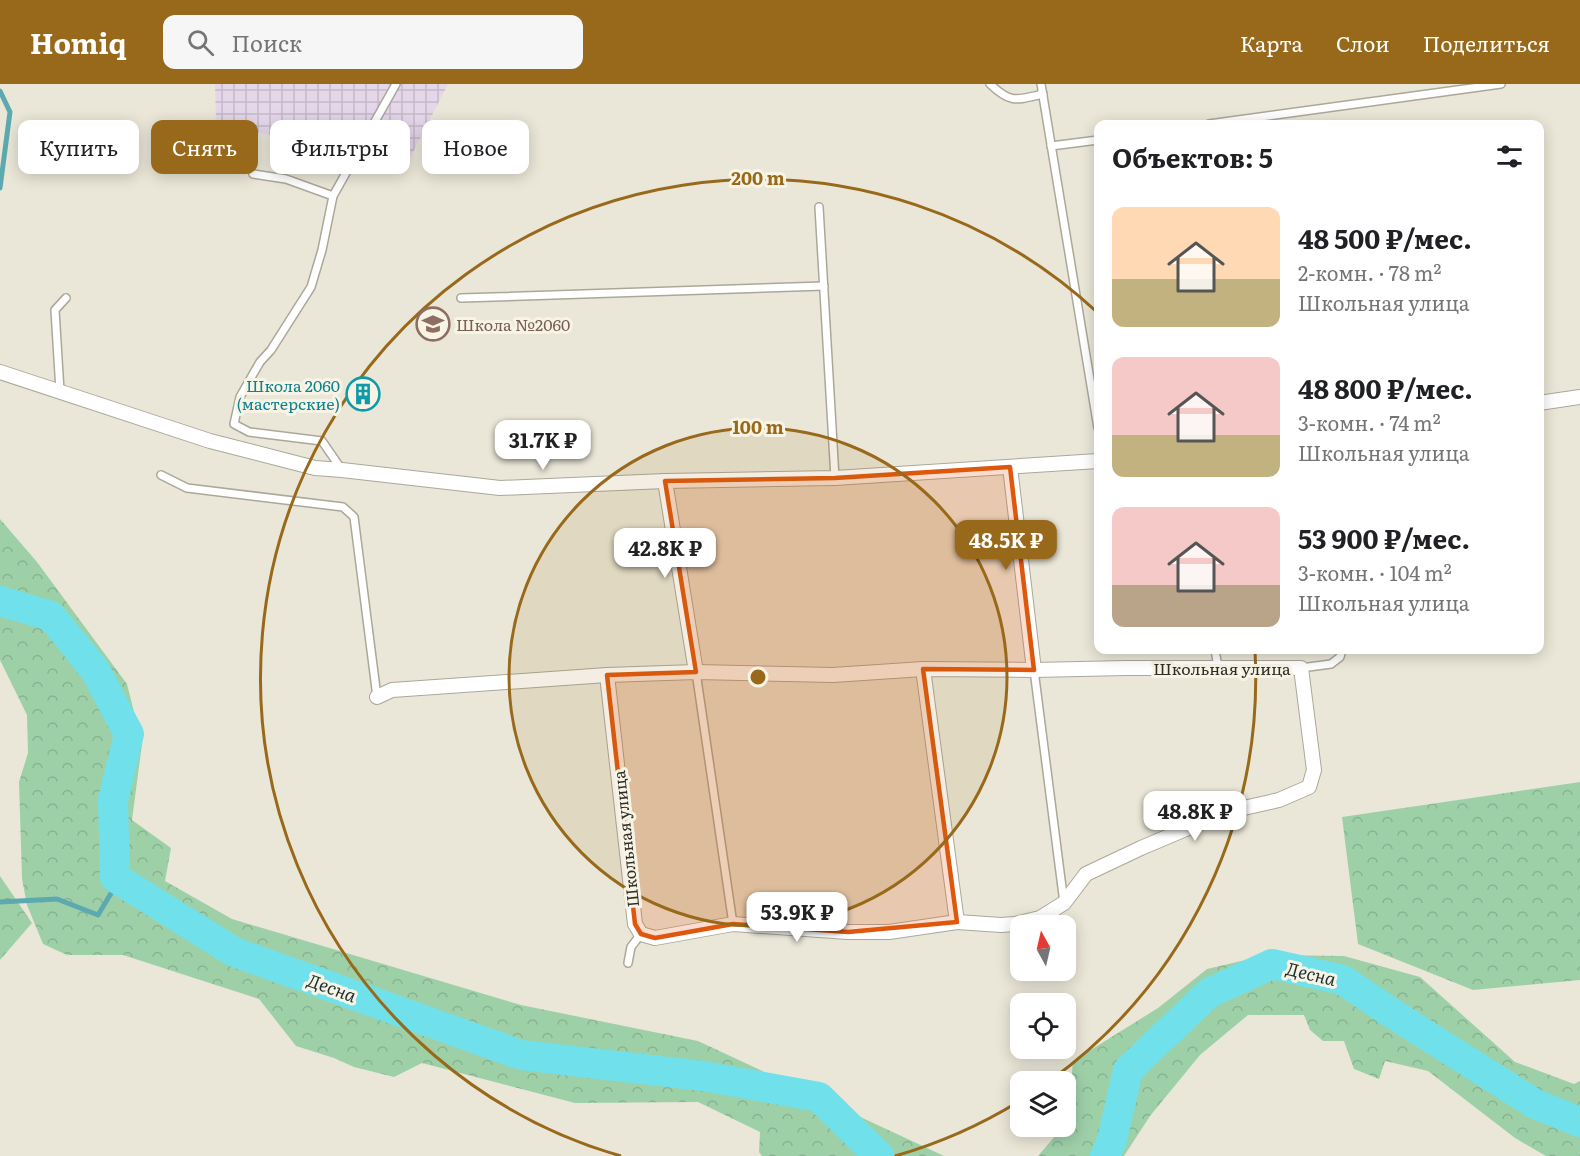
<!DOCTYPE html>
<html lang="ru">
<meta charset="utf-8">
<style>
:root{--surface:#fff;--page:#f6f6f6;--text:#202124;--muted:#757577;--accent:#99691b}
body{margin:0;font-family:Literata,serif;background:var(--page);color:var(--text);height:100vh;display:flex;flex-direction:column;font-size:22px;white-space:nowrap}
*{box-sizing:border-box;margin:0}
p{font-size:20px;color:var(--muted)}
.icon{flex:none;width:33px;height:33px;fill:none;stroke:currentColor;stroke-width:2;stroke-linecap:round;stroke-linejoin:round}
.map{position:relative;flex:1;overflow:hidden}
.panel{position:absolute;left:1094px;top:36px;width:450px;height:534px;display:flex;flex-direction:column;background:var(--surface);border-radius:12px;box-shadow:0 3px 15px #0003}
.panel>*{flex:none}
.guide{position:absolute;left:18px;top:36px;width:570px;height:54px;display:flex;gap:12px}
.needle{width:39px;rotate:352deg}
.buttons{position:absolute;left:1010px;top:831px;display:grid;gap:12px}
.buttons a{display:grid;place-items:center;width:66px;height:66px;border-radius:12px;background:var(--surface);box-shadow:0 3px 15px #0003;font-size:30px}
.price{position:absolute;translate:-50% -51px;padding:0 14px;border-radius:12px;background:#fff;color:#222;font-size:20px;line-height:39px;filter:drop-shadow(0 2px 3px #0008)}
.price::after{content:'';position:absolute;left:50%;top:36px;width:18px;height:14px;margin-left:-9px;background:inherit;clip-path:polygon(0 0,100% 0,50% 100%)}
.price.on{background:var(--accent);color:#fff}
ul{padding:0;list-style:none}
li{display:flex;align-items:center;gap:18px;height:150px;padding:0 18px}
li span{display:grid;place-items:center;flex:none;width:168px;height:120px;border-radius:12px;color:#555}
li>.icon{margin-inline-start:auto}
span .icon{width:72px;height:72px;fill:#fffc;stroke-width:1}
li b{font-size:26px}
h2{display:flex;justify-content:space-between;align-items:center;height:72px;padding:0 18px;font-size:26px}
.pill{padding:0 21px;border-radius:12px;background:var(--surface);box-shadow:0 3px 15px #0003;font-size:21px;line-height:54px}
.pill.on{background:var(--accent);color:#fff}
header{display:flex;align-items:center;gap:36px;box-sizing:border-box;height:84px;padding:0 30px;background:var(--accent);color:#fff}
header strong{font-size:28px}
nav{display:flex;gap:33px;margin-inline-start:auto;font-size:21px}
.search{width:420px;height:54px;background:var(--page);display:flex;align-items:center;gap:15px;box-sizing:border-box;padding:0 21px;border-radius:12px;color:var(--muted);font-size:22px}
.map>svg:first-child{display:block}
</style>
<header>
<strong>Homiq</strong>
<div class="search"><svg class="icon" aria-label="search" viewBox="0 0 24 24"><circle cx="10" cy="10" r="6"/><path d="M15 15l6 6"/></svg>Поиск</div>
<nav><a>Карта</a><a>Слои</a><a>Поделиться</a></nav>
</header>
<div class="map">
<svg width="1580" height="1072" viewBox="0 0 1580 1072">
<defs>
<pattern id="industrial-grid" width="8" height="8" patternUnits="userSpaceOnUse" patternTransform="scale(1.5)"><rect width="8" height="8" fill="#e5d7ea"/><path d="M0 4h8M4 0v8" fill="none" stroke="#c5b9c9"/></pattern>
<pattern id="forest-crowns" width="20" height="18" patternUnits="userSpaceOnUse" patternTransform="scale(1.5)"><rect width="20" height="18" fill="#9ed0a8"/><path d="M2 6a3 3 0 1 1 6 0M12 15a3 3 0 1 1 6 0" fill="none" stroke="#88b391"/></pattern>
</defs>
<rect width="100%" height="100%" fill="#eae7d8"/>
<!-- industrial -->
<path fill="url(#industrial-grid)" d="M215,0H448L406,82L216,39Z"/>
<!-- forest -->
<g fill="url(#forest-crowns)">
<path d="M0,435L37,478L127,600L142,660L132,736L171,764L165,797L232,835L521,921L698,957L944,1072H762L759,1068L760,1048L698,1018L575,1019L422,979L394,993L354,983L334,974L296,962L259,915L123,871H67L43,860L27,821L22,795L19,698L28,669L27,631L0,576Z"/>
<path d="M1580,698V896L1473,906L1358,860L1342,733Z"/>
<path d="M0,792L32,839L0,876Z"/>
<path d="M1267,871L1344,872L1420,893L1515,978L1574,1000L1580,997V1072H1546L1515,1054L1428,987L1385,977L1379,995L1354,985L1344,957H1323L1310,946L1304,931H1248L1200,971L1150,1032L1124,1072H1038L1068,1037L1073,977L1158,924L1207,885Z"/>
</g>
<g fill="none" stroke-linecap="round" stroke-linejoin="round">
<!-- stream -->
<g stroke="#5caab0" stroke-width="5">
<path d="M0,7L10,28L0,104"/>
<path d="M0,818L57,815L98,831L119,796"/>
</g>
<!-- river -->
<g stroke="#70e0ea" stroke-width="30">
<path d="M0,517L51,532L95,586L129,650L113,716L115,793L119,796L234,868L521,971L703,992L819,1013L879,1072"/>
<path d="M1105,1072L1112,1056L1128,986L1209,909L1272,880L1343,896L1387,926L1535,1020L1580,1038"/>
</g>
<defs>
<g id="service">
<path d="M990,0C1011,20 1016,16 1043,10"/>
<path d="M1041,0L1098,344"/>
<path d="M1209,40L1501,0"/>
<path d="M1051,62L1098,56"/>
<path d="M253,90L286,95L333,112"/>
<path d="M819,123L835,394"/>
<path d="M461,214L824,202"/>
<path d="M60,307L55,226L66,214"/>
<path d="M342,386L322,357L249,348L234,340L240,313L260,278L271,266L311,203L322,166L333,112L396,0"/>
<path d="M161,391L187,404L343,423L354,433L377,613"/>
<path d="M1215,566L1218,583"/>
<path d="M1301,584L1331,580L1340,573L1342,566"/>
<path d="M1034,586L1064,819"/>
<path d="M696,588L733,840"/>
<path d="M628,879L631,863L641,850"/>
</g>
<g id="minor">
<path d="M0,288L210,357L315,384L342,386L500,404L665,397L835,394L1098,377"/>
<path d="M1539,319L1580,313"/>
<path d="M1010,383L1034,586"/>
<path d="M665,397L696,588"/>
<path d="M607,591L635,840L641,850L655,854L733,840L848,848H889L957,838L923,585"/>
<path d="M377,613L392,606L607,591L696,588L833,591L923,585L1034,586L1126,584H1301L1314,686L1309,703L1279,716L1226,728L1141,764L1086,790L1064,819L1040,834L1015,840L1001,841L957,838"/>
</g>
</defs>
<!-- service casing -->
<use href="#service" stroke="#aba89a" stroke-width="10"/>
<!-- minor casing -->
<use href="#minor" stroke="#aba89a" stroke-width="16"/>
<!-- service -->
<use href="#service" stroke="#fff" stroke-width="7"/>
<!-- minor -->
<use href="#minor" stroke="#fff" stroke-width="14"/>
</g>
<!-- marked area -->
<path fill="#df570d" fill-opacity="0.2" stroke="#df570d" stroke-width="4.5" stroke-linejoin="round" d="M1010,383L1034,586L923,585L957,838L848,848L733,840L655,854L641,850L635,840L607,591L696,588L665,397L835,394Z"/>
<!-- distance rings -->
<circle cx="758" cy="593" r="249" fill="#99691b" fill-opacity=".12"/>
<g fill="none" stroke="#99691b" stroke-width="3">
<circle cx="758" cy="593" r="249"/>
<path d="M1018 1018A498 498 0 0 1 895 1072M621 1072A498 498 0 1 1 1098 229M1255 567A498 498 0 0 1 1051 996"/>
</g>
<!-- icons -->
<defs>
<symbol id="school-ring" viewBox="-11 -11 22 22"><circle r="9.5" fill="#f7f4e5" stroke="#8d6e63" stroke-width="1.5"/><path d="M0-5L7-2L0 1L-7-2ZM-4 1L0 2.5L4 1V4Q0 6-4 4Z" fill="#8d6e63"/></symbol>
<symbol id="building-ring" viewBox="-11 -11 22 22"><circle r="9.5" fill="#f7f4e5" stroke="#0f9aa8" stroke-width="1.5"/><path d="M-4-6H4V6H1V3H-1V6H-4ZM-2.5-4.3h1.7v1.8h-1.7ZM.8-4.3h1.7v1.8H.8ZM-2.5-1h1.7V.8h-1.7ZM.8-1h1.7V.8H.8Z" fill="#0f9aa8"/></symbol>
</defs>
<g fill-rule="evenodd">
<use href="#school-ring" x="414" y="221" width="38" height="38"/>
<use href="#building-ring" x="344" y="291" width="38" height="38"/>
</g>
<g text-anchor="middle" dominant-baseline="central" stroke-width="6" stroke-linejoin="round" paint-order="stroke">
<!-- education labels -->
<g font-size="16" fill="#785e54" stroke="#f7f4e5" text-anchor="start">
<text x="456" y="240">Школа №2060</text>
</g>
<!-- culture labels -->
<g font-size="16" fill="#0d838f" stroke="#f7f4e5" text-anchor="end">
<text x="340" y="301">Школа 2060<tspan x="340" dy="18">(мастерские)</tspan></text>
</g>
<!-- street labels -->
<g font-size="16" fill="#2e2d27" stroke="#f7f4e5">
<text x="1222" y="584">Школьная улица</text>
<text transform="translate(625 755) rotate(-96)">Школьная улица</text>
</g>
<!-- water labels -->
<g font-size="18" font-style="italic" fill="#1b3032" stroke="#f7f4e5">
<text transform="translate(1311 889) rotate(13)">Десна</text>
<text transform="translate(332 903) rotate(20)">Десна</text>
</g>
</g>
<circle cx="758" cy="593" r="9" fill="#99691b" stroke="#f7f4e5" stroke-width="3"/>
<g font-size="18" text-anchor="middle" font-weight="bold" fill="#99691b" stroke="#f7f4e5" stroke-width="6" stroke-linejoin="round" paint-order="stroke">
<text x="758" y="101">200 m</text>
<text x="758" y="350">100 m</text>
</g>
</svg>
<div class="buttons">
<a><svg class="needle" viewBox="-14 -14 28 28"><path d="M0-13l5 13h-10z" fill="#e53935"/><path d="M0 13l5-13h-10z" fill="#757577"/></svg></a>
<a><svg class="icon" aria-label="locate" viewBox="0 0 24 24"><circle cx="12" cy="12" r="6"/><path d="M12 2v4M12 18v4M2 12h4M18 12h4"/></svg></a>
<a><svg class="icon" aria-label="layers" viewBox="0 0 24 24"><path d="M12 4l9 5-9 5-9-5zM3 14l9 5 9-5"/></svg></a>
</div>
<b class="price" style="left:543px;top:387px">31.7K ₽</b>
<b class="price on" style="left:1006px;top:487px">48.5K ₽</b>
<b class="price" style="left:665px;top:495px">42.8K ₽</b>
<b class="price" style="left:1195px;top:758px">48.8K ₽</b>
<b class="price" style="left:797px;top:859px">53.9K ₽</b>
<div class="guide">
<a class="pill">Купить</a>
<a class="pill on">Снять</a>
<a class="pill">Фильтры</a>
<a class="pill">Новое</a>
</div>
<section class="panel">
<h2>Объектов: 5<svg class="icon" aria-label="filters" viewBox="0 0 24 24"><path d="M4 7h16M4 17h16"/><circle cx="9" cy="7" r="2"/><circle cx="15" cy="17" r="2"/></svg></h2>
<ul>
<li><span style="background:linear-gradient(#ffd9b3 60%,#c2b280 0)"><svg class="icon" aria-label="home" viewBox="0 0 24 24"><path d="M3 11l9-7 9 7M6 9v11h12V9"/></svg></span><div><b>48 500 ₽/мес.</b><p>2-комн. · 78 m²</p><p>Школьная улица</p></div></li>
<li><span style="background:linear-gradient(#f6c9c9 65%,#c2b280 0)"><svg class="icon" aria-label="home" viewBox="0 0 24 24"><path d="M3 11l9-7 9 7M6 9v11h12V9"/></svg></span><div><b>48 800 ₽/мес.</b><p>3-комн. · 74 m²</p><p>Школьная улица</p></div></li>
<li><span style="background:linear-gradient(#f6c9c9 65%,#b9a48a 0)"><svg class="icon" aria-label="home" viewBox="0 0 24 24"><path d="M3 11l9-7 9 7M6 9v11h12V9"/></svg></span><div><b>53 900 ₽/мес.</b><p>3-комн. · 104 m²</p><p>Школьная улица</p></div></li>
</ul>
</section>
</div>
